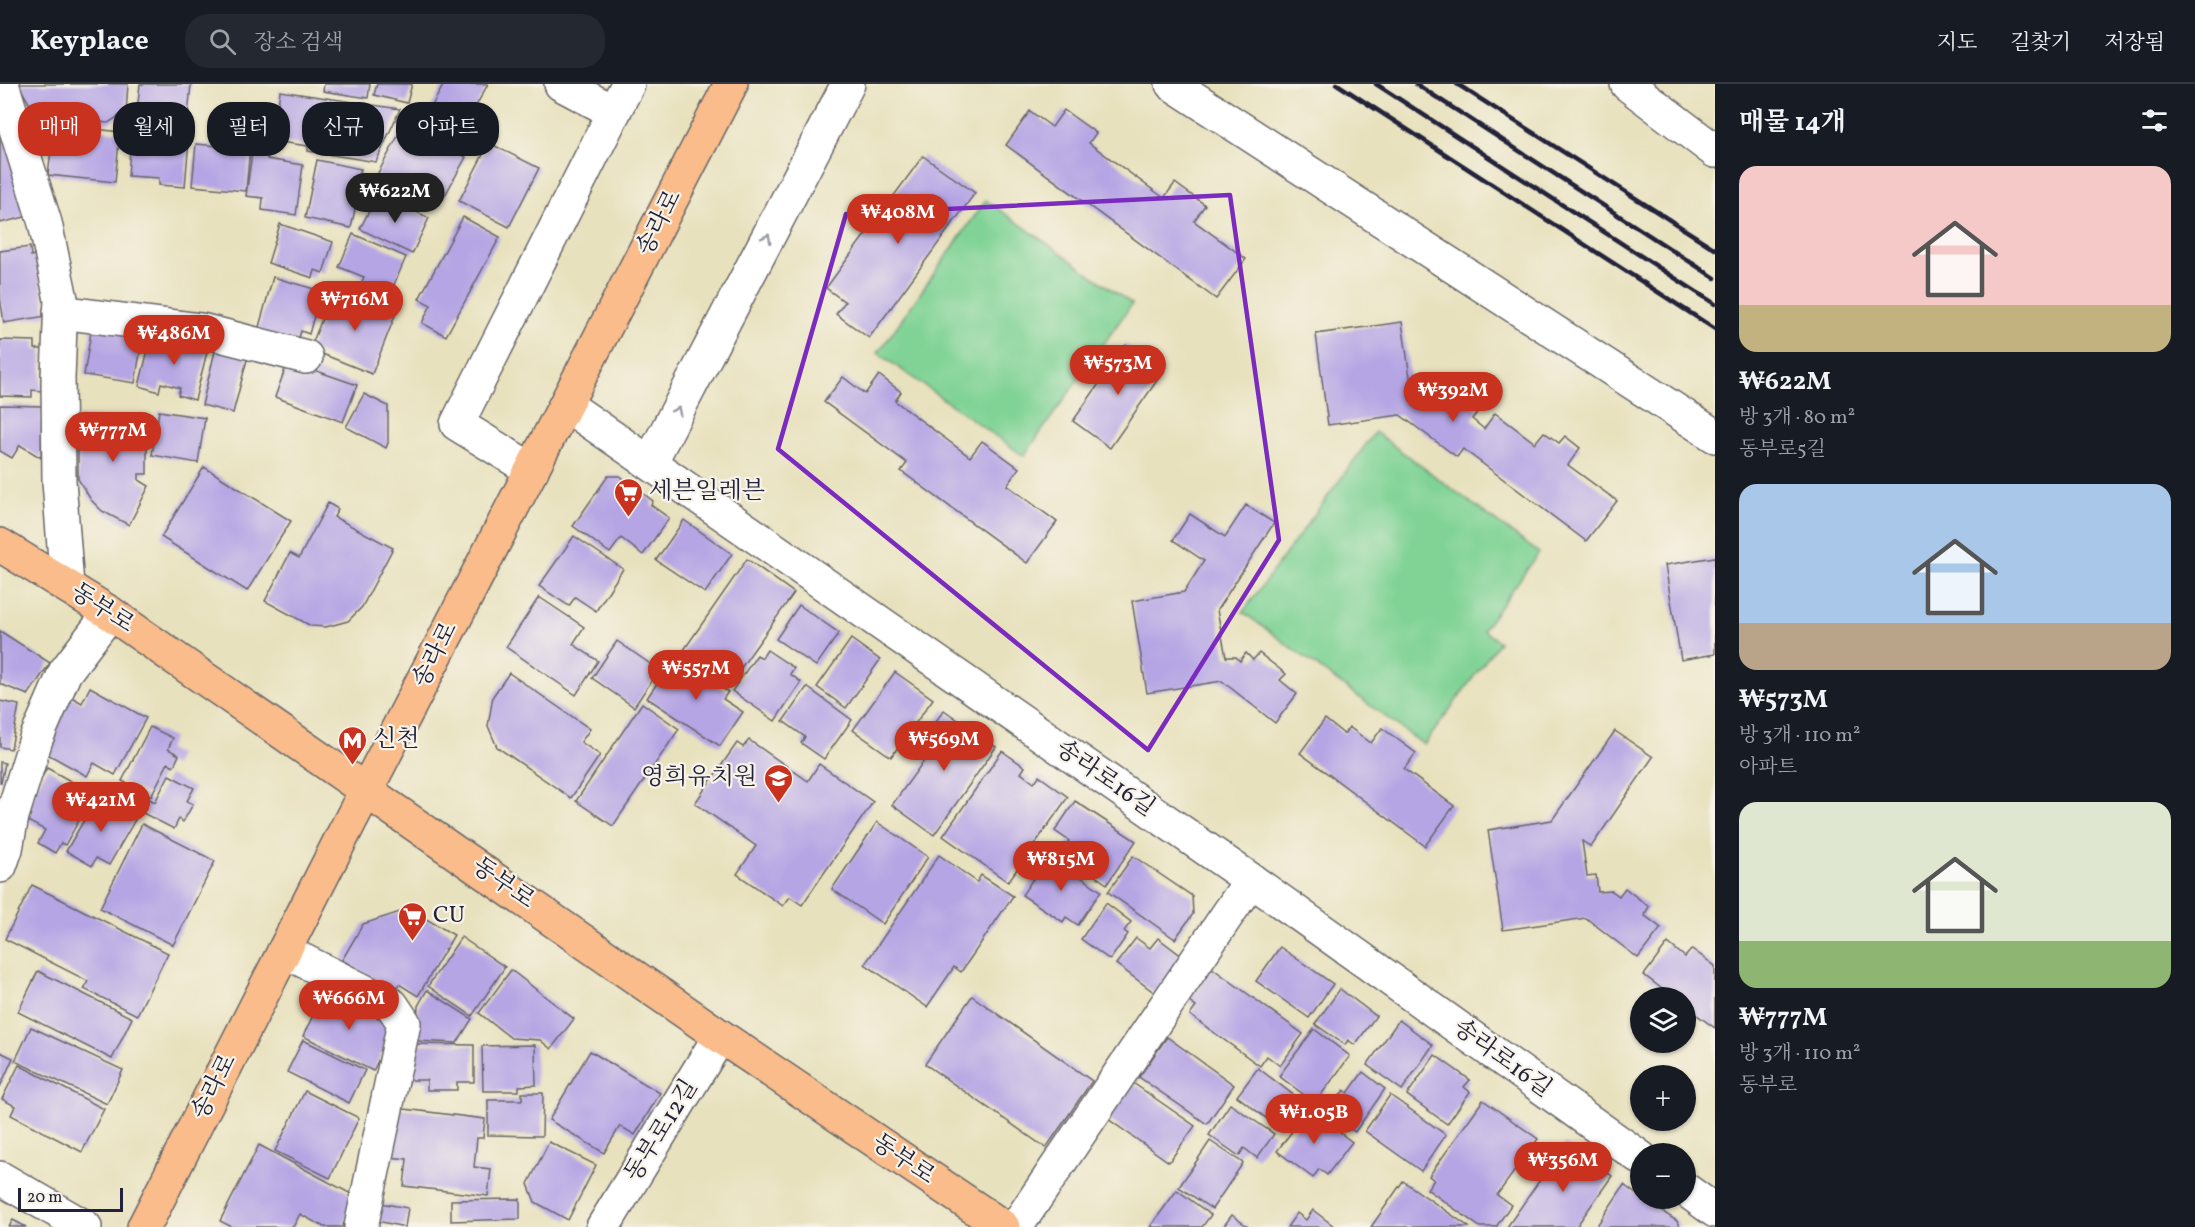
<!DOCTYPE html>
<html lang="ko">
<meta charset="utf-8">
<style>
:root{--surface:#171b24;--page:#242831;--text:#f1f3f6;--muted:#9ea1a6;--line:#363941;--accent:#c8321e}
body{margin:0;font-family:Vollkorn,"Noto Serif KR",serif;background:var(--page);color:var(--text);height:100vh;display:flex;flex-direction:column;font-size:22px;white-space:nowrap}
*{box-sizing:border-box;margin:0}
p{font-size:20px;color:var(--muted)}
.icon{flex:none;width:33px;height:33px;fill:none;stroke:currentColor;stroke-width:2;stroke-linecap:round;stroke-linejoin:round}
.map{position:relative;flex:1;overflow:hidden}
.details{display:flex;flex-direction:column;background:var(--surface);width:480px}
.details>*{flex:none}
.banner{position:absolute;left:18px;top:18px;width:570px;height:54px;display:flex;gap:12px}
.tools{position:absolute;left:1630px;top:903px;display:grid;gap:12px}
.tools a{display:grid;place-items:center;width:66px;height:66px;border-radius:50%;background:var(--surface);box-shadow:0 2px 4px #0004;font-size:30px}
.scale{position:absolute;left:18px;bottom:15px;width:105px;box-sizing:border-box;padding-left:6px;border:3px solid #22223b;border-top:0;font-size:16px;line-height:21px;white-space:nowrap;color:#22223b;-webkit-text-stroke:4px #f7f3e8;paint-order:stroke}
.price{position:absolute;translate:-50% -51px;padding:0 14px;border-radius:21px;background:var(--accent);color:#fff;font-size:20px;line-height:39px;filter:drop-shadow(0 2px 3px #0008)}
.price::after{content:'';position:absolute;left:50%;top:36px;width:18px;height:14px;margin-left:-9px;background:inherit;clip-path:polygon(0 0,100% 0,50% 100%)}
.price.selected{background:#222;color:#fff}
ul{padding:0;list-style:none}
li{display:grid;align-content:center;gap:12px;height:318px;padding:0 24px}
li span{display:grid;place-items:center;height:186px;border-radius:18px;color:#555}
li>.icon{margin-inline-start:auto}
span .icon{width:108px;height:108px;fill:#fffc;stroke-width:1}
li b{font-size:26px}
h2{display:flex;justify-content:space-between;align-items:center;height:72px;padding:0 24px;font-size:26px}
.chip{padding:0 21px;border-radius:24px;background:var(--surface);box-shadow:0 2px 4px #0004;font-size:21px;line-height:54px}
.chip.selected{background:var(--accent);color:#fff}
header{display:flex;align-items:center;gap:36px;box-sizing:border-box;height:84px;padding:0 30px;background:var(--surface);border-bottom:2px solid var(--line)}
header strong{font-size:28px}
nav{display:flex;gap:33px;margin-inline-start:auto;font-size:21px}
.search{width:420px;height:54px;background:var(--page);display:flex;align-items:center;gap:15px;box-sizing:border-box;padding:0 21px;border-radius:24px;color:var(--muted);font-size:22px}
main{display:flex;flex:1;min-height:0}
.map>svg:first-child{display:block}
</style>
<header>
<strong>Keyplace</strong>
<div class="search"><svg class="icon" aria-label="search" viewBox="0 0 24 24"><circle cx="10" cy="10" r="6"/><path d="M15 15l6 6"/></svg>장소 검색</div>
<nav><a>지도</a><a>길찾기</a><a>저장됨</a></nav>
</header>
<main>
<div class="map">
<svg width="1715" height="1143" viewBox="0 0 1715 1143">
<rect width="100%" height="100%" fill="#f7f3e8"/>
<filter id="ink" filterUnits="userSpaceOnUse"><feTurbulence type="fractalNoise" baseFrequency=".0167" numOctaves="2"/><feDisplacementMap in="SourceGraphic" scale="12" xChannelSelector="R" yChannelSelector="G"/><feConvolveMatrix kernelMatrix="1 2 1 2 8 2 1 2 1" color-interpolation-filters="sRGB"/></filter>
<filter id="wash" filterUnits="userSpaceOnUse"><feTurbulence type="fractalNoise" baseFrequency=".008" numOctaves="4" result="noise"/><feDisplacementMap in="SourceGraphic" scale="24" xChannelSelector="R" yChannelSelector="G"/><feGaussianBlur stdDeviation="1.35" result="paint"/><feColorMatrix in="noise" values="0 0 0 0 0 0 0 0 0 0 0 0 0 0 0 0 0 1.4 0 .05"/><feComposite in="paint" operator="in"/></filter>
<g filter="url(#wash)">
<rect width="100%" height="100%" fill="#e8e1bd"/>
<!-- green -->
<g fill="#80d395" stroke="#517a68" stroke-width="1.5">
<path d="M986,116L1132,220L1024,372L878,269Z"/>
<path d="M1375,348L1539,469L1483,546L1499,558L1424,661L1243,528Z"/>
</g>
<g id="blocks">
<!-- building -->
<g fill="#b5a5e4">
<path d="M18,0H128L126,28L108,39L36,31Z"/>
<path d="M140,0H191L187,43L136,38Z"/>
<path d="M324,0H370L368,14L323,7Z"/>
<path d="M377,0H412L407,19L374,11Z"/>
<path d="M444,0H488L461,49L471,55L467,63L423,38Z"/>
<path d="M280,7L400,25L376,78L308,67V62L273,57Z"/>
<path d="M1064,26L1096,49L1089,59L1164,114L1175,99L1205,121L1194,137L1246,175L1216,215L1006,61L1030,27L1052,43Z"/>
<path d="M405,39L466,73L443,115L425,105L420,115L377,91Z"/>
<path d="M54,40L120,48L115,98L48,91Z"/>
<path d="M6,50L25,133L0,139V52Z"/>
<path d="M131,52L189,56L185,103L159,101V94L128,92Z"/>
<path d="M489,59L539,84L509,143L459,117Z"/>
<path d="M196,60L250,65L246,107L192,102Z"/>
<path d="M253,62L268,64L267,75L303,81L296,131L262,126L263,114L246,112Z"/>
<path d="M923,72L975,109L869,254L836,230L845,218L826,204Z"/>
<path d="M317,76L361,85L357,101L360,102L351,144L305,134Z"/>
<path d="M378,109L429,134L412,170L360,145Z"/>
<path d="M463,133L500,153L446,252L422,239L431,221L419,215Z"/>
<path d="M280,140L333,158L323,189L315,186L313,194L268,179Z"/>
<path d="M353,150L406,173L390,210L377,204L373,212L358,206L364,193L339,183Z"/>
<path d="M30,163L31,172L37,170L46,232L4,239L0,213V167Z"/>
<path d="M273,193L321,207L309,250L301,247L297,261L257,250Z"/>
<path d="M332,210L374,227L380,211L400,219L372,290L310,265Z"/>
<path d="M1402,238L1412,307L1447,302L1479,326L1472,335L1484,345L1495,329L1535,359L1544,348L1559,359L1565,352L1580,364L1568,381L1617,417L1586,457L1463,365L1457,373L1400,331L1328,341L1316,250Z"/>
<path d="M92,242L143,251L135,299L84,291Z"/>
<path d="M152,250L208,264L195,316L178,311L180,304L161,299L159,308L139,302Z"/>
<path d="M0,256L35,257V265H42L41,307L32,306V313L0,312Z"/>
<path d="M1126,261L1163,288L1110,364L1073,337Z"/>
<path d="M216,263L248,272L233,329L202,321Z"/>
<path d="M288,277L357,301L343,338L275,313Z"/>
<path d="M879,291L901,308L895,317L970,373L982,357L1019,384L1007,401L1057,438L1027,479L901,387L907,379L824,318L843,293L865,310Z"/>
<path d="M364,310L388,322V359L386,364L346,343Z"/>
<path d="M0,321L42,322L41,374L20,361L12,374L0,367Z"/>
<path d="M159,327L205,334L198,379L152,371Z"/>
<path d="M78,333H147V390H139V396L149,402L129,441L102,427L91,416L78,395Z"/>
<path d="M204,383L291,437L247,507L161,453Z"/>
<path d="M608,392H620L653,417L651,421L669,434L643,471L621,454L610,469L573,442Z"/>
<path d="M328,419L338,425L334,433L393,464L362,523L348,537L326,543L311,542L265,517L290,469L299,474Z"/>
<path d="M1246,421L1274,439L1217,526L1226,573H1236L1240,577L1246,569L1253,576L1259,569L1286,590L1280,596L1297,610L1275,639L1222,597L1147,609L1132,517L1184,508L1204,477L1173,456L1190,430L1225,453Z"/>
<path d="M684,436L732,470L705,509L656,476Z"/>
<path d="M574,452L623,485L596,527L575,513L569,522L539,502Z"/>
<path d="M1715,473V570L1681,576L1665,481Z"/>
<path d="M747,475L794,509L728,602L681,570Z"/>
<path d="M539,513L584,543L573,560L598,577L576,611L506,563Z"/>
<path d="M799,521L839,549L816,582L776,555Z"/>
<path d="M0,547L50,579L28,611L0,600Z"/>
<path d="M851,555L880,576L846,624L817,603Z"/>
<path d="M617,557L659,586L634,623L592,594Z"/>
<path d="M767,566L794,584L790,590L801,598L775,637L732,607L757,571L762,574Z"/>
<path d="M675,573L728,608L723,615L743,628L720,662L647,614Z"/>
<path d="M895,588L933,615L891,673L853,646Z"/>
<path d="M509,589L590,645L581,658L600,671L571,714L497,663L488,642L493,612Z"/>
<path d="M90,603L146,634L115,691L94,679L87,692L44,668L68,611L82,619Z"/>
<path d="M807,603L852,636L824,675L801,659L805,653L783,637Z"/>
<path d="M0,617L19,621L11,665L0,663Z"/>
<path d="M642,619L679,645L613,742L576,717Z"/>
<path d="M944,626L996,663L934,751L892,721L931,667L920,659Z"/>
<path d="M1325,635L1344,650L1349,643L1371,659L1382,644L1416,669L1404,685L1454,722L1425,762L1300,669Z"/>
<path d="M150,643L173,654L168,665L179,671L174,682L168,679L151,712L122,697Z"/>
<path d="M1615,647L1653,673L1591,763L1582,757L1587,792L1596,791L1598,808L1612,807L1619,812L1625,804L1649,823L1644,831L1661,844L1638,874L1586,834L1503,846L1488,746L1552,736Z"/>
<path d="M749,656L808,697L819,680L873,718L802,821L790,813L783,822L737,790L756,762L695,719L737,659L743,663Z"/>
<path d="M1002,667L1025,683L1021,689L1034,699L1039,692L1068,713L1008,798L943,752Z"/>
<path d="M0,678L5,679L1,699H0Z"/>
<path d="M47,684L94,710L65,761L61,759L55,769L38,759L45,746L20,733Z"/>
<path d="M169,691L194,704L187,717L193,720L183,738L179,735L174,745L131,723L138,709L155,718Z"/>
<path d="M98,712L136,734L109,781L96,774L92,782L66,767Z"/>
<path d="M1075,717L1136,757L1107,800L1079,781L1076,785L1058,773L1069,757L1055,747Z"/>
<path d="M877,738L928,773L883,840L832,805Z"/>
<path d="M142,740L215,777L173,861L100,824Z"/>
<path d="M939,771L977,798L981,791L1013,812L961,888L954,883L927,923L865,880Z"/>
<path d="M1049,771L1101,807L1078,841L1066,833L1063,838L1022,811Z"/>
<path d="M1133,772L1192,812L1193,830L1175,855L1108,808Z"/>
<path d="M32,801L168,869L137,931L84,905L88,897L5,855Z"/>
<path d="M1106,819L1131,838L1124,847L1128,850L1110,876L1081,855Z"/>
<path d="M409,825L454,851L418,912L399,900L395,907L342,876L363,840Z"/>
<path d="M461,853L505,883L472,932L428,902Z"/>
<path d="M1136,854L1150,864L1158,854L1183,873L1155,909L1116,880Z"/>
<path d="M1668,859L1685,873L1692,865L1715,882V944L1686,923V914H1674L1644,891Z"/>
<path d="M1280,863L1333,900L1309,934L1256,897Z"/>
<path d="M1212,884L1303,950L1280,982L1267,972L1260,982L1190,931L1196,923L1188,917Z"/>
<path d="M511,886L574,935L551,965L540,956L511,954L479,929Z"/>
<path d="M38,887L132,934L112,975L18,928Z"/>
<path d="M1340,905L1376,932L1355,961L1348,956L1345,961L1315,940Z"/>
<path d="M427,906L472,935L457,959L416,957L418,922Z"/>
<path d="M325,907L395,942L373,987L303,952Z"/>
<path d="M972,912L1092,997L1046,1064L925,980Z"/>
<path d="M1399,936L1433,961L1402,1006L1367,981Z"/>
<path d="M31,943L123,986L107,1020L15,977Z"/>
<path d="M1314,945L1350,972L1315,1019L1279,992Z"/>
<path d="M1167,953L1234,1001L1207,1040L1139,993Z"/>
<path d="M303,956L365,986L349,1019L287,988Z"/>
<path d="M410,960L474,961V998H457V1006H427V996H410Z"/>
<path d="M535,961L536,1001L519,1002V1007H483L482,962Z"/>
<path d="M590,967L660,1009L635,1051L620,1042L604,1069L549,1036Z"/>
<path d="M0,968L13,974L0,1003Z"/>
<path d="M1435,971L1470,996L1464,1003L1470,1008L1447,1040L1407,1011Z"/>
<path d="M19,981L104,1025L82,1068L11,1031L15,1022L2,1015Z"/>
<path d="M1258,984L1300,1016L1279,1044L1237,1012Z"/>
<path d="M1363,988L1385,1005L1355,1048L1328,1028L1344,1006L1348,1009Z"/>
<path d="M1133,999L1195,1042L1169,1078L1108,1035Z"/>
<path d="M305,1007L359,1034L330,1094L275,1067Z"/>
<path d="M522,1009H543L542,1052L488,1051V1016H522Z"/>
<path d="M1390,1011L1446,1051L1421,1087L1365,1047Z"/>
<path d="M1483,1016L1538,1055L1497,1111L1511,1121L1496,1143H1480L1427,1105L1434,1096L1429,1092Z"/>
<path d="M1230,1020L1274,1050L1257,1074L1244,1064L1239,1072L1209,1051Z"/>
<path d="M396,1024L485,1035L483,1054H477L474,1083L491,1085L488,1112L404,1102L407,1075L390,1073Z"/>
<path d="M1309,1025L1352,1058L1327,1091L1319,1085L1313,1094L1277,1067Z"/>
<path d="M1210,1057L1243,1079L1212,1125L1179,1103Z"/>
<path d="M549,1058L596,1081L568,1136L535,1118L528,1100Z"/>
<path d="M1565,1060L1612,1092L1576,1143H1507Z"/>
<path d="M259,1061L357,1113L342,1143H324L300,1130L293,1143H232L220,1137Z"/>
<path d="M1403,1097L1469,1143H1371Z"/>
<path d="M1624,1101L1641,1114L1677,1137L1679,1143H1596Z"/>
<path d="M1177,1106L1211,1131L1202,1143H1150Z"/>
<path d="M520,1115V1135L451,1137V1116Z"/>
<path d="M380,1119L408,1124L405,1143L377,1137Z"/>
<path d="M1313,1126L1335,1143H1287L1297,1129L1306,1136Z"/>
<path d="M1232,1131L1248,1143H1223Z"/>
<path d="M13,1136L26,1143H9Z"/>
</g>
</g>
</g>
<g filter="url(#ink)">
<use href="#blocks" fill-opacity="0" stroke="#676568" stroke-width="1.5"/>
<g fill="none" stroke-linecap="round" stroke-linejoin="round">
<defs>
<g id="minor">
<path d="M2,0L45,139L61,215L58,294L59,397L67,502"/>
<path d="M561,0L614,28"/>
<path d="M1172,0L1715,352"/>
<path d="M1627,0L1715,67"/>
<path d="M60,228L201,246L306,273"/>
<path d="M566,321L1251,796L1641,1074"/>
<path d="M650,379L848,0"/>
<path d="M532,386L457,340L628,0"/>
<path d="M0,782L6,765L12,732L36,655L65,588L110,529"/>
<path d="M284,867L392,921L404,939L361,1143"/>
<path d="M0,1094L85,1143"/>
<path d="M1686,1106L1715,1127"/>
<path d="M603,1143L720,952"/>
<path d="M1016,1143L1251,796"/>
</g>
<g id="major">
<path d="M0,461L110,529L720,952L1003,1143"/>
<path d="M144,1143L344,749L731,0"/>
</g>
</defs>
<!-- minor casing -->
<use href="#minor" stroke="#676568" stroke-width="36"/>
<!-- major casing -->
<use href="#major" stroke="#676568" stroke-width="36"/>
<!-- minor -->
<use href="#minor" stroke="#fff" stroke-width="33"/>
<!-- major -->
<use href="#major" stroke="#f9bc8a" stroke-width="33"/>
<!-- rail -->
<g stroke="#22223b" stroke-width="4.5">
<path d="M1337,0L1715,245"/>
<path d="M1376,0L1715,220"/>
<path d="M1416,0L1715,194"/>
<path d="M1457,0L1715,165"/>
</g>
</g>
<!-- one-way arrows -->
<defs><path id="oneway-chevron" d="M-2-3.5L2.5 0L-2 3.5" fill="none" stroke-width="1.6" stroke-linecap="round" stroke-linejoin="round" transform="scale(1.5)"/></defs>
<g stroke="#9c9ca7">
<use href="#oneway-chevron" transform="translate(767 154) rotate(-63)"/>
<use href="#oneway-chevron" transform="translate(677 327) rotate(-63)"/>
</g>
</g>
<!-- marked area -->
<path fill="none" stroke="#7b2cbf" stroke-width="4.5" stroke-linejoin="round" d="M1230,111L1279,456L1148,666L778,365L846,130Z"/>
<!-- icons -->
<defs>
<symbol id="supermarket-pin" viewBox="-11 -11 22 30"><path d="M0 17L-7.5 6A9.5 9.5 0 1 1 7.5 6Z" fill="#c8321e" stroke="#f7f3e8"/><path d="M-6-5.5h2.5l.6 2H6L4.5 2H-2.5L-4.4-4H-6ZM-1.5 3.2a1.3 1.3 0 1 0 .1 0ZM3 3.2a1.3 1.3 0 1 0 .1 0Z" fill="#fff"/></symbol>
<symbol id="metro-pin" viewBox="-11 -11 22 30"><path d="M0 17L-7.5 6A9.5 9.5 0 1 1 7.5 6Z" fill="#c8321e" stroke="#f7f3e8"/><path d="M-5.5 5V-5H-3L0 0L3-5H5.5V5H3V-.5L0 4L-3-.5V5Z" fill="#fff"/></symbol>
<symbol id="school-pin" viewBox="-11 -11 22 30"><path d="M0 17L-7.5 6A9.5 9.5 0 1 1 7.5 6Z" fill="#c8321e" stroke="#f7f3e8"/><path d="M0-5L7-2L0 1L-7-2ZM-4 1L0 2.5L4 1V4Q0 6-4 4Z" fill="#fff"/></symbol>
</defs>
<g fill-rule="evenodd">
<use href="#supermarket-pin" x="612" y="392" width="33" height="45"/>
<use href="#metro-pin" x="336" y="640" width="33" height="45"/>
<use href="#school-pin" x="762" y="678" width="33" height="45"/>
<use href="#supermarket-pin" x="396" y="816" width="33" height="45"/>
</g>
<g text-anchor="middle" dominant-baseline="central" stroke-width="4.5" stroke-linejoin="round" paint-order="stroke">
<!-- street labels -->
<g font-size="24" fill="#22223b" stroke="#f7f3e8">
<text transform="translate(660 139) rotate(-63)">송라로</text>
<text transform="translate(102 525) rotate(33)">동부로</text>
<text transform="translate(436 571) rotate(-63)">송라로</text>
<text transform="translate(1105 695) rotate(35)">송라로16길</text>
<text transform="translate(503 800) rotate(35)">동부로</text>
<text transform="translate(1502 975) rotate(36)">송라로16길</text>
<text transform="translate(215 1003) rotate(-63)">송라로</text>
<text transform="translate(662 1047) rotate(-58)">동부로12길</text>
<text transform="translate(903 1076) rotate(34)">동부로</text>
</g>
<!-- poi labels -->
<g font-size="24" fill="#22223b" stroke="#f7f3e8" text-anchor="start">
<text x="649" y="408">세븐일레븐</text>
<text x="373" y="656">신천</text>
<text x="757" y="694" text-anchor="end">영희유치원</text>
<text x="433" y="832">CU</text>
</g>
</g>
</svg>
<div class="tools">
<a><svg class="icon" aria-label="layers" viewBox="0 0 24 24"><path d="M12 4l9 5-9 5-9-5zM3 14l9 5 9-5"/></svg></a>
<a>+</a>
<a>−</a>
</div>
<div class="scale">20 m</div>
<b class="price selected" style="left:395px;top:140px">₩622M</b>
<b class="price" style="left:898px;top:161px">₩408M</b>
<b class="price" style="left:355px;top:248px">₩716M</b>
<b class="price" style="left:174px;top:282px">₩486M</b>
<b class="price" style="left:1118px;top:312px">₩573M</b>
<b class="price" style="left:1453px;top:339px">₩392M</b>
<b class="price" style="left:113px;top:379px">₩777M</b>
<b class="price" style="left:696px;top:617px">₩557M</b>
<b class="price" style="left:944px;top:688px">₩569M</b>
<b class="price" style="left:101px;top:749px">₩421M</b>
<b class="price" style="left:1061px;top:808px">₩815M</b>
<b class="price" style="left:349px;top:947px">₩666M</b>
<b class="price" style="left:1314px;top:1061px">₩1.05B</b>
<b class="price" style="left:1563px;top:1109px">₩356M</b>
<div class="banner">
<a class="chip selected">매매</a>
<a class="chip">월세</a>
<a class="chip">필터</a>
<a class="chip">신규</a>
<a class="chip">아파트</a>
</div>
</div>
<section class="details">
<h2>매물 14개<svg class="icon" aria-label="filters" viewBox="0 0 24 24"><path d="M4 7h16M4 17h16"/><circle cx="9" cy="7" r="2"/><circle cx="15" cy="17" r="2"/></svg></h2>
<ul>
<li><span style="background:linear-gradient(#f6c9c9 75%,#c2b280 0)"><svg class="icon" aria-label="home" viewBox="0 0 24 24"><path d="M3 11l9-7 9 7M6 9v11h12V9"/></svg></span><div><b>₩622M</b><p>방 3개 · 80 m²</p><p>동부로5길</p></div></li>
<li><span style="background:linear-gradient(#a9c7e8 75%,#b9a48a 0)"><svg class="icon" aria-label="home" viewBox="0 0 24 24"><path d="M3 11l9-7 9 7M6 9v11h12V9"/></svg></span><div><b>₩573M</b><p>방 3개 · 110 m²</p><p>아파트</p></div></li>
<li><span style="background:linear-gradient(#dfe7d0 75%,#8fb573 0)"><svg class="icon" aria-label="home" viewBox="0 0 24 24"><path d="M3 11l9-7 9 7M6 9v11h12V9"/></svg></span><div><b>₩777M</b><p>방 3개 · 110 m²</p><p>동부로</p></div></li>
</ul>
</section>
</main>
